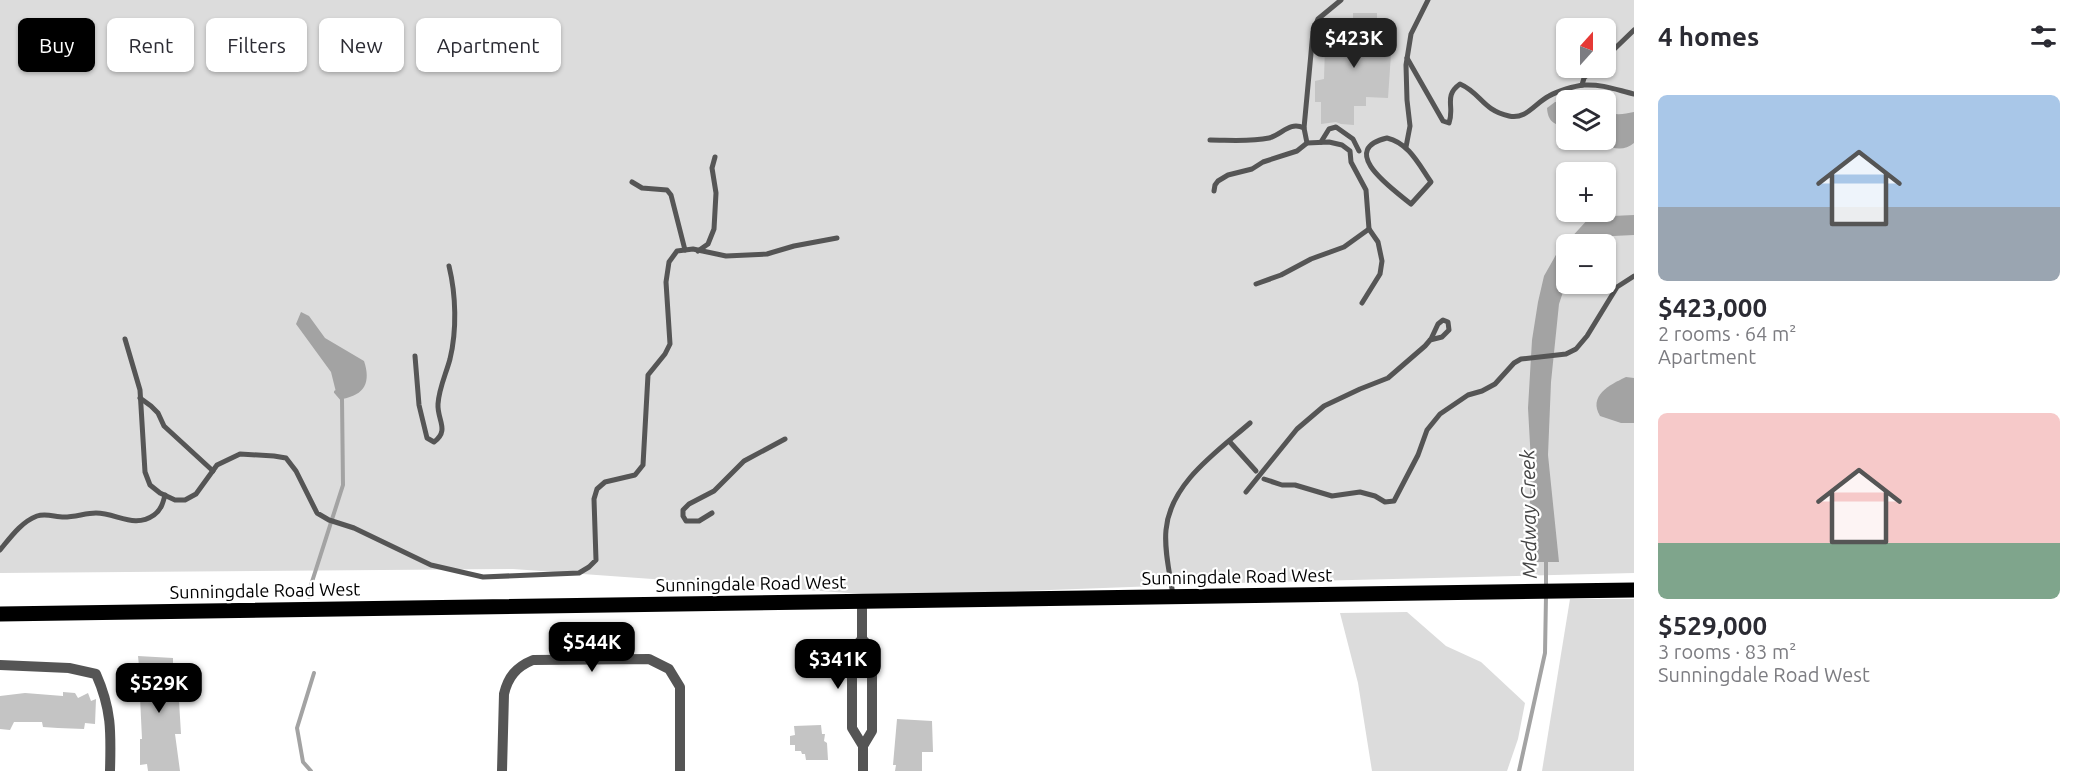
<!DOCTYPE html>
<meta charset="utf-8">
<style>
:root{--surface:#fff;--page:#f2f2f3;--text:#2b2b33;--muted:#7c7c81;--accent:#000}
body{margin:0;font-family:Ubuntu,sans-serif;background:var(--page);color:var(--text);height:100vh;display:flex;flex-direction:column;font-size:22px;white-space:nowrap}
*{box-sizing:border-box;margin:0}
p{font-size:20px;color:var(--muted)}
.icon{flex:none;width:33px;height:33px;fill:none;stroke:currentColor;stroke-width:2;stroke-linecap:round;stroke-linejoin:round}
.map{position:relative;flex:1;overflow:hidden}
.details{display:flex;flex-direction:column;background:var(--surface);width:450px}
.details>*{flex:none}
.banner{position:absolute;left:18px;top:18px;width:570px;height:54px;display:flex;gap:12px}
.needle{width:39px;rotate:21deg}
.fabs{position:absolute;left:1556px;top:18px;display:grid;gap:12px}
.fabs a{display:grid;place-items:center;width:60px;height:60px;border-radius:9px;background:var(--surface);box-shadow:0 2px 4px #0004;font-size:30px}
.price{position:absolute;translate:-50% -51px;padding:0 14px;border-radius:12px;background:var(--accent);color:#fff;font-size:20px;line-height:39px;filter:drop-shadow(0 2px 3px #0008)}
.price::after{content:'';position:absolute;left:50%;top:36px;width:18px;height:14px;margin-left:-9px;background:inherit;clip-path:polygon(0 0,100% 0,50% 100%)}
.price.active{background:#222;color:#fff}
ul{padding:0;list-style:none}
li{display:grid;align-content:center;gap:12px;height:318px;padding:0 24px}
li span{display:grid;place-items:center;height:186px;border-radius:9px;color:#555}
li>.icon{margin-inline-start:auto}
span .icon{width:108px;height:108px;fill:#fffc;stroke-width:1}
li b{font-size:26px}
h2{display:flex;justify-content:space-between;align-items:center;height:72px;padding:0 24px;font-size:26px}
.chip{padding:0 21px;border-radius:9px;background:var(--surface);box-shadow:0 2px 4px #0004;font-size:21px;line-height:54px}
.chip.active{background:var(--accent);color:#fff}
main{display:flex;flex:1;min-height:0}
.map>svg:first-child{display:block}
</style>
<main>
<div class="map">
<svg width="1634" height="771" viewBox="0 0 1634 771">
<rect width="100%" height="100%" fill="#fff"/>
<!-- green -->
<g fill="#dcdcdc" fill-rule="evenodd">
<path d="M0,0H1634V573L1265,582L890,596L513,569L0,573ZM1566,28H1605V68H1566ZM1566,100H1605V140H1566ZM1566,172H1605V212H1566ZM1566,244H1605V284H1566Z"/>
<path d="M1570,599H1634V771H1542Z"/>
<path d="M1407,612L1446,646L1481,662L1525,703L1518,739L1507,771H1372L1358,683L1340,613Z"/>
</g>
<!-- water -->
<g fill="#a3a3a3">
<path d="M1566,101V128C1554,124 1548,122 1547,108L1555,102Z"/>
<path d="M1605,109C1614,117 1623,114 1634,112V143C1620,155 1604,144 1589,140H1605Z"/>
<path d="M1634,215V235L1613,236L1600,244H1566V283L1559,304L1551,382L1548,455L1559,562H1528L1531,462L1528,408L1532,340L1538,302L1544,276L1557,253L1590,217Z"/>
<path d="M301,312L309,316L325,338L364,361C371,382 365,395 342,399L336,392L331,372L296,324Z"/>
<path d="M1626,377L1634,378V423H1621L1600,416C1588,396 1609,385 1626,377Z"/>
</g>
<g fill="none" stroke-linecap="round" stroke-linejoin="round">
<!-- stream -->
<g stroke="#a3a3a3" stroke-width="4">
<path d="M1546,588V557"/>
<path d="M309,597L310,588L343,485L342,399L336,392"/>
<path d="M311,771L303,762L297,728L314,673"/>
<path d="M1519,771L1545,653L1546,596"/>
</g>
</g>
<!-- building -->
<g fill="#c4c4c4">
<path d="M1353,13H1377V31H1389V54H1391L1388,98L1366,97V106H1354V125L1341,124L1336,122L1321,124V102H1315V81L1324,79L1325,46L1327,47V31H1348V18H1353Z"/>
<path d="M138,656L173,658V669L178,670L176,701H179L181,734H175L180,771H148L147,764L140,765V739H142L140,697H142Z"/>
<path d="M63,692L75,693L78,698L88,693L91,701L96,699L95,724L85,723L84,729L58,728L43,727L42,722H14L10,730L0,729V696L25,693L63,696Z"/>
<path d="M897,719L932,721L933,752H922V771H895L896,765H893Z"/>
<path d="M821,725L822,734H825L824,741L827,743L828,760H806L805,754H802L801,751H795V745H790V736L795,735L794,726Z"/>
</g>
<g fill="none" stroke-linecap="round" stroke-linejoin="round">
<!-- service -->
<g stroke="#555" stroke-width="5">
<path d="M1407,58L1443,121L1449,123C1455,107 1443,96 1460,84C1481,93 1482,110 1509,116C1526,120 1535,103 1549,96C1558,91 1574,86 1584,85C1603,84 1617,90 1634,94"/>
<path d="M1605,58L1634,30"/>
<path d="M1582,85L1584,78L1595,68"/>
<path d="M1304,128L1313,32L1318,19L1341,0"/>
<path d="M1387,138C1409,143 1419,165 1431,182L1411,204C1394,190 1336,150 1387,138Z"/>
<path d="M1210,140C1229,140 1250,142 1269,138C1282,135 1289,121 1304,128L1307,143"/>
<path d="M1321,142L1329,129L1336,127L1353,139L1359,151"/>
<path d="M1406,147L1410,126L1407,100L1406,65L1411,34L1428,0"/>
<path d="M632,182L642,188L667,190L671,195L685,250"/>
<path d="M1214,191L1215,185L1218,181L1228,175L1252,169L1263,162L1297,151L1307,143L1329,142L1342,145L1350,151L1351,162L1366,190L1369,229L1378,242L1382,261L1380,274L1362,303"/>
<path d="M698,251L708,244L714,229L716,193L712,168L715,157"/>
<path d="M1256,284L1281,275L1311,259L1344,247L1369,229"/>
<path d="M125,339L140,390L145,472L150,485L160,493L175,500H185L196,494L217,465L240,454L274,456L286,458L296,471L317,513L329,520L354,528L431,565L483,577L579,573L589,567L596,560L594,499L597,489L605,482L635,475L643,465L648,375L665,354L670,344L666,282L669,262L677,251L693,249L726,256L767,254L794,246L837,238"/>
<path d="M415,356L419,405L427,438L434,442C450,430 437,420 438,404C439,388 446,374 450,359C457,330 456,295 449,266"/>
<path d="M140,398L151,406L158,413L164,426L213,471"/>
<path d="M1229,441L1256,471"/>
<path d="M1264,479L1282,485H1295L1332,496L1360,492L1375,496L1385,502L1394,501L1418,455L1427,430L1440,414L1468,395L1482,391L1495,384L1514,363L1521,359L1566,354L1576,349L1587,336L1617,287L1634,276"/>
<path d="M1246,492L1297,429L1324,406L1360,389L1388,378L1425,346L1431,339L1438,324L1443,320L1448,322L1449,330L1442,337L1430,340"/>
<path d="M712,513L699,521H686L683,516V510L689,504L714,491L744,461L785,439"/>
<path d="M0,550C10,538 21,522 37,516C46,513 55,517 64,517C75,517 86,513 96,513C117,513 134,529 154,515C161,510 163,503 165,495"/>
<path d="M1173,595C1170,574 1164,551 1166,530C1170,483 1218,451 1250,423"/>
</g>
<!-- minor -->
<g stroke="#555" stroke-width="10">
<path d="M862,601V639L852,650V728L863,746V771"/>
<path d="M862,639L872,649V731L863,746"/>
<path d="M0,665L69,668L96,674C112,710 111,733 110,771"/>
<path d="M502,771L504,694C508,677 516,667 533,660L649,659L669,669L680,687V771"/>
</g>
<!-- primary -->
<path stroke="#000" stroke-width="15" d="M0,614L1634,590"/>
</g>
<g text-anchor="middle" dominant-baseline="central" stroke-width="4.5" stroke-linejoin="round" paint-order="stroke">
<!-- street labels -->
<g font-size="18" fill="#000" stroke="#fff">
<text transform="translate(1237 576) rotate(-1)">Sunningdale Road West</text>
<text transform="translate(751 583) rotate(-1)">Sunningdale Road West</text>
<text transform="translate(265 590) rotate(-1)">Sunningdale Road West</text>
</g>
<!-- water labels -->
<g font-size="20" font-style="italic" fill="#444" stroke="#fff">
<text transform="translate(1528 514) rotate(-91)">Medway Creek</text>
</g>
</g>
</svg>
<div class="fabs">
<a><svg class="needle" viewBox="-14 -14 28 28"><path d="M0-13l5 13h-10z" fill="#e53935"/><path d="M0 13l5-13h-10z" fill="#7c7c81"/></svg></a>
<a><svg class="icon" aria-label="layers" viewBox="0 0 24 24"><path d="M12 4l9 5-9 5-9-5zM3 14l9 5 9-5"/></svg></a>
<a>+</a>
<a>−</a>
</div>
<b class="price active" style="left:1354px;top:69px">$423K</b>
<b class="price" style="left:592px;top:673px">$544K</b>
<b class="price" style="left:838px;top:690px">$341K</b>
<b class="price" style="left:159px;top:714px">$529K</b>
<div class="banner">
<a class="chip active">Buy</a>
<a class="chip">Rent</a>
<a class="chip">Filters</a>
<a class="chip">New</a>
<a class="chip">Apartment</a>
</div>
</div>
<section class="details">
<h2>4 homes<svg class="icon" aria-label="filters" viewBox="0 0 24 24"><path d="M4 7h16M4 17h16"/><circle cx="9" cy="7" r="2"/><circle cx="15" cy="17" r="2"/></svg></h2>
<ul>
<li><span style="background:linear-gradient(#a9c7e8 60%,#9aa5b1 0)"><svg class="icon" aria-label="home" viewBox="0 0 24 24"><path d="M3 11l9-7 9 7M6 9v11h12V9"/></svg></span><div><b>$423,000</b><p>2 rooms · 64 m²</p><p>Apartment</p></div></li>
<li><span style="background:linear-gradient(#f6c9c9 70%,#7fa58c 0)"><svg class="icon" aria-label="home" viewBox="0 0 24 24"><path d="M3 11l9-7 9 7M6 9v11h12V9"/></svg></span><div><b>$529,000</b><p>3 rooms · 83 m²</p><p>Sunningdale Road West</p></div></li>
</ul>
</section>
</main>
